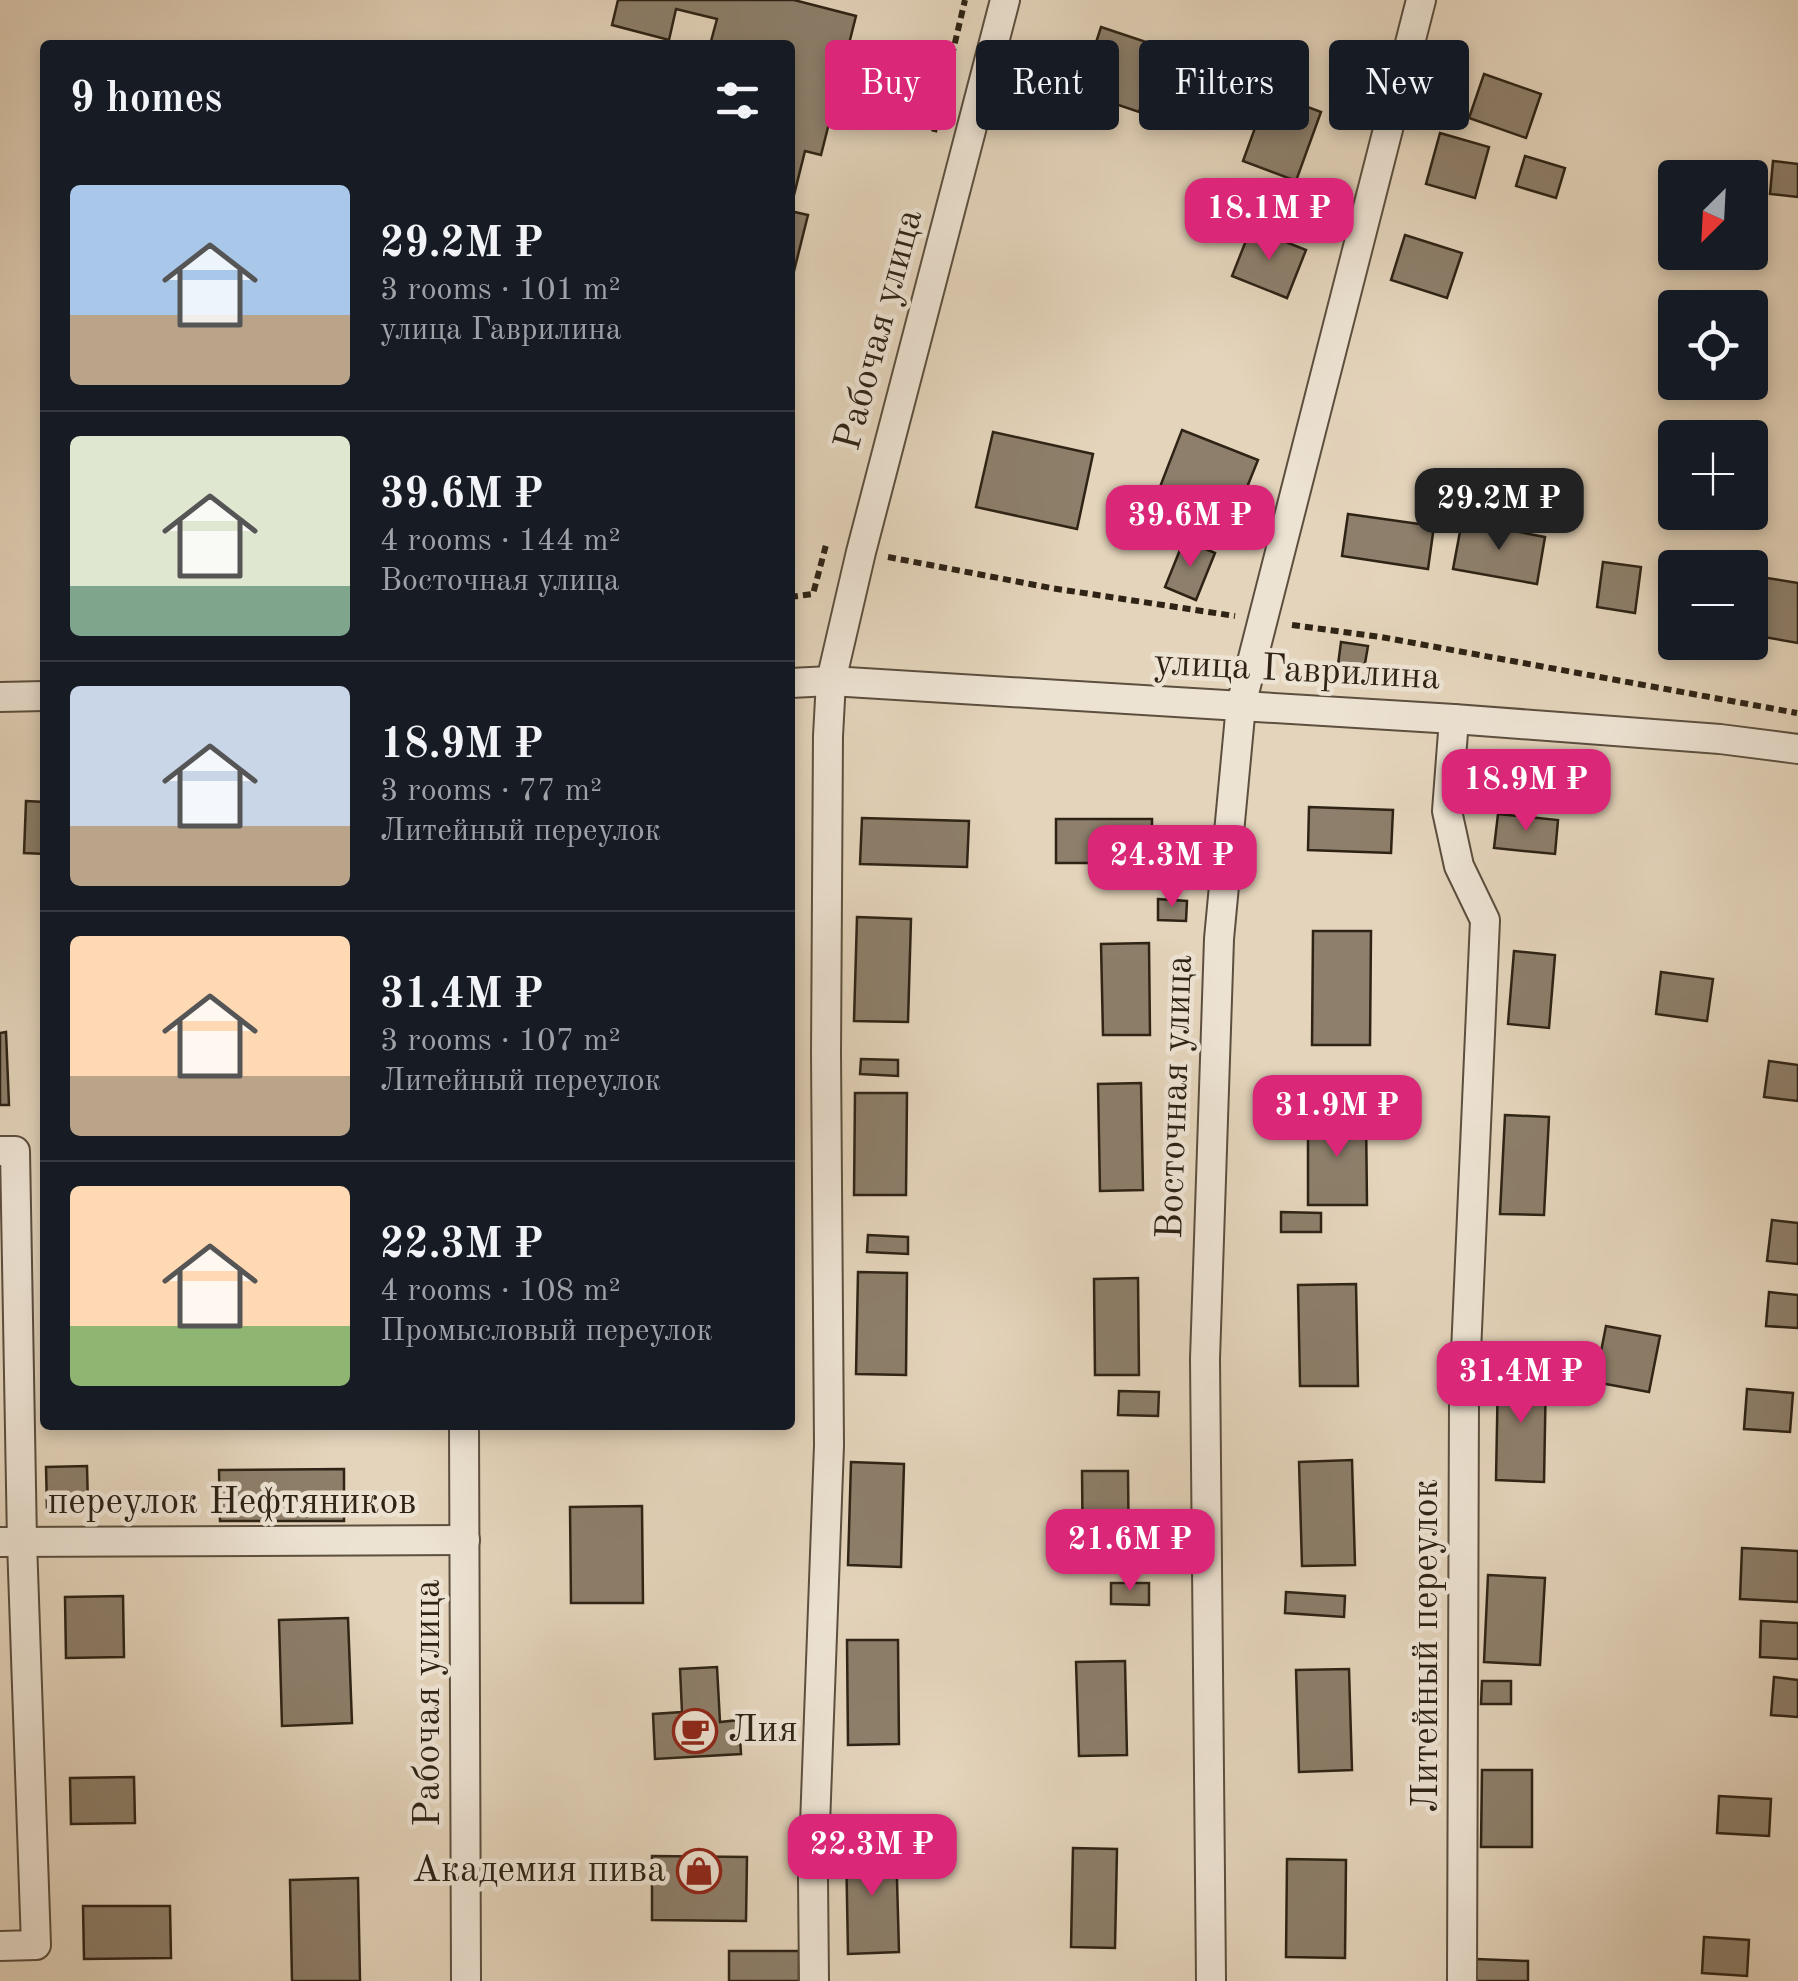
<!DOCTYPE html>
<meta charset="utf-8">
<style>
:root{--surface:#171b24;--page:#20242c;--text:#f1f3f6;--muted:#9ea1a6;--line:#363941;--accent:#db2777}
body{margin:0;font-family:"Old Standard TT",serif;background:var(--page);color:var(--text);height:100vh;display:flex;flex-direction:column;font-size:38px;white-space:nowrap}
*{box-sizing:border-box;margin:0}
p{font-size:32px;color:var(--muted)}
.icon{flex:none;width:55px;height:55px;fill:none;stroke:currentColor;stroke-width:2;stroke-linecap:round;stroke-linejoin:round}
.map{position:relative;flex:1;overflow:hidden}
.drawer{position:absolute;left:40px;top:40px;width:755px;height:1390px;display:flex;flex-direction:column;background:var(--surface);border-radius:10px;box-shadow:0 5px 15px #0003}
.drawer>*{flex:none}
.banner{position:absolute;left:825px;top:40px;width:822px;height:90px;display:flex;gap:20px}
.needle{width:65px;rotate:204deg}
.buttons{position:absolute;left:1658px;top:160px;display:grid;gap:20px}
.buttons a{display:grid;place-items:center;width:110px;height:110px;border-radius:10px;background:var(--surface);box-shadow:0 5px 15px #0003;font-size:50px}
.price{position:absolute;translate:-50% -85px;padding:0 22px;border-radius:20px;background:var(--accent);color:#fff;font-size:32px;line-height:65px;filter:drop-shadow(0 2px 5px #0008)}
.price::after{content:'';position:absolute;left:50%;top:60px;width:30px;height:22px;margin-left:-15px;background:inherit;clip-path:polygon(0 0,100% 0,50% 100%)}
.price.active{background:#222;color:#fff}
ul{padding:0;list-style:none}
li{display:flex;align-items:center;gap:30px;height:250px;padding:0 30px}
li+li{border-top:2px solid var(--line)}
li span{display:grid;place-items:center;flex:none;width:280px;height:200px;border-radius:10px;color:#555}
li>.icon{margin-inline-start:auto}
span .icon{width:120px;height:120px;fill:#fffc;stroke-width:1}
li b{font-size:42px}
h2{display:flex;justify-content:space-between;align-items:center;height:120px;padding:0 30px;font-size:42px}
.tag{padding:0 35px;border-radius:10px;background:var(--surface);box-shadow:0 5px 15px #0003;font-size:35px;line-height:90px}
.tag.active{background:var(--accent);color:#fff}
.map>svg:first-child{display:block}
</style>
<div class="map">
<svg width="1798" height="1981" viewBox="0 0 1798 1981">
<rect width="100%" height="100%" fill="#e4d4bb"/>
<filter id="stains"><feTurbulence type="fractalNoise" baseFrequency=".002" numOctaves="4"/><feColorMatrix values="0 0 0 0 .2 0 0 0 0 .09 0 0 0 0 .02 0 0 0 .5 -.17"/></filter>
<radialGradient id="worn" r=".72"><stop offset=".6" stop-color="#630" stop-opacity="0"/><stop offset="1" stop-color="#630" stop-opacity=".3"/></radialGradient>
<!-- building -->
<g fill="#8d7f6b" stroke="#2e2315" stroke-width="2.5">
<path d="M618,0H794L856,16L821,155L805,151L790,211L808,215L790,287V45H710L717,19L676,9L669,40L612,25Z"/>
<path d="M1101,27L1161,47L1139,112L1080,92Z"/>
<path d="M1484,74L1541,94L1526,138L1469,118Z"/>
<path d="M1268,92L1321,112L1296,181L1243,161Z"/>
<path d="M1440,133L1489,147L1475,198L1426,184Z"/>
<path d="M1525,156L1565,168L1556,198L1516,186Z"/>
<path d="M1773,161L1798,164V197L1770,194Z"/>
<path d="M1251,228L1306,250L1287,298L1232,276Z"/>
<path d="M1405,235L1462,253L1447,298L1391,280Z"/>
<path d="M1182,430L1258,460L1233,522L1158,492Z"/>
<path d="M993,432L1093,454L1077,529L976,507Z"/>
<path d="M1348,514L1434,526L1428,569L1342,556Z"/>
<path d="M1462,521L1545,537L1537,584L1453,569Z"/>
<path d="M1184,540L1215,553L1196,600L1165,587Z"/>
<path d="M1603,562L1641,567L1635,613L1597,607Z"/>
<path d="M1767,578L1798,583V643L1758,636Z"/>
<path d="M1341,642L1368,646L1364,669L1338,665Z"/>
<path d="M26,801L45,802V854L24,853Z"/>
<path d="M1309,807L1393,810L1391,853L1308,850Z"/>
<path d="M1498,814L1558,820L1555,854L1494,848Z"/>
<path d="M862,818L969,821L967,867L860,864Z"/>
<rect x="1056" y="819" width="96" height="44"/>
<path d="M1158,899L1187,901L1186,921L1158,920Z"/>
<path d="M857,917L911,919L908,1022L854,1021Z"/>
<path d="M1313,931H1371L1370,1045H1312Z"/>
<path d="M1149,943L1150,1035H1103L1101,944Z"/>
<path d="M1514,951L1555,955L1549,1028L1508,1024Z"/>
<path d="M1661,972L1713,979L1707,1021L1656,1014Z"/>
<path d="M6,1032L9,1105H0V1033Z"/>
<path d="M861,1059L898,1060V1076L860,1074Z"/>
<path d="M1769,1061L1798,1065V1101L1764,1097Z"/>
<path d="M1141,1083L1143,1190L1100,1191L1098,1084Z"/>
<path d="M855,1093H907L906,1195H854Z"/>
<path d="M1308,1114H1366L1367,1205H1308Z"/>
<path d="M1505,1115L1549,1117L1544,1215L1500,1214Z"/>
<path d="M1281,1212L1321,1213V1232H1281Z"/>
<path d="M1772,1220L1798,1223V1264L1767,1261Z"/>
<path d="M868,1235L908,1237V1254L867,1252Z"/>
<path d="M858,1272L907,1273L906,1375L856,1374Z"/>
<path d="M1138,1278L1139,1375H1095L1094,1279Z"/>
<path d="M1356,1284L1358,1386H1300L1298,1285Z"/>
<path d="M1769,1292L1798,1295V1328L1766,1326Z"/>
<path d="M1606,1326L1660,1336L1649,1392L1595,1382Z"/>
<path d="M1498,1371L1546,1372L1544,1482L1496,1480Z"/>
<path d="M1747,1389L1793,1393L1790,1432L1744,1429Z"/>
<path d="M1119,1391L1159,1392L1158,1416L1118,1415Z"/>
<path d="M1352,1460L1355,1565L1302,1566L1299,1462Z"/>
<path d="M851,1462L904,1464L901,1567L848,1565Z"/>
<path d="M87,1466L88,1507L47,1508L46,1467Z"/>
<path d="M344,1469V1521H220L219,1470Z"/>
<path d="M1082,1471H1128L1129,1568L1083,1569Z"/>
<path d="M642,1506L643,1603H571L570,1507Z"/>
<path d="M1742,1548L1798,1551V1602L1740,1599Z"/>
<path d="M1488,1575L1545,1578L1540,1665L1484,1662Z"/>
<path d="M1111,1583H1149V1605L1111,1604Z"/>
<path d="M1286,1592L1345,1596L1344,1617L1285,1613Z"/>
<path d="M123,1596L124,1657L66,1658L65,1597Z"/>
<path d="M348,1618L352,1723L282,1726L279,1620Z"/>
<path d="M1761,1621L1798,1623V1659L1760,1657Z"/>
<path d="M847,1640H898L899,1744L848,1745Z"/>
<path d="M1125,1661L1127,1755L1079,1756L1076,1662Z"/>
<path d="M717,1667L720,1722L739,1720L741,1754L655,1759L653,1714L682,1712L680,1669Z"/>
<path d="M1349,1669L1352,1770L1299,1772L1296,1670Z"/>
<path d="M1774,1677L1798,1680V1717L1771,1715Z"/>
<path d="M1482,1681H1511V1704H1481Z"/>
<path d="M1482,1770H1532V1847H1481Z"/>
<path d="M134,1777L135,1823L71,1824L70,1778Z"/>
<path d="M1719,1796L1771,1799L1769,1836L1717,1833Z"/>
<path d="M896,1844L899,1952L848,1954L846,1845Z"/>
<path d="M1073,1848L1117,1849L1115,1948L1071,1947Z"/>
<path d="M652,1856L747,1857L746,1921L652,1920Z"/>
<path d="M1287,1859L1346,1860L1345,1958L1286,1957Z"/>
<path d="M358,1878L360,1981H292L290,1880Z"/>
<path d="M83,1906H170L171,1958L84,1959Z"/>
<path d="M1704,1937L1749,1940L1747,1976L1702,1973Z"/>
<rect x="729" y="1951" width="70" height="30"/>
<path d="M1476,1959L1528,1961V1981H1475Z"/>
</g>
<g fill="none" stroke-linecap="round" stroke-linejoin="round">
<defs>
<g id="street">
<path d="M790,683L831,681L1454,719L1720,739L1798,749"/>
<path d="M0,697L45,696"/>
<path d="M1454,719L1447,811L1459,866L1485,920L1464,1398L1462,1981"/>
<path d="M0,1151H15L22,1542L36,1945L0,1946"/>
<path d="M464,1425L466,1981"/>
<path d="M0,1542L465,1540"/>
<path d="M814,1981L813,1879L829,1445L826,1054L828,736L831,681L861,552L1005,0"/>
<path d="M1211,1981L1205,1359L1219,939L1241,705L1421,0"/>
</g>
</defs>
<!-- street casing -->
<use href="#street" stroke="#5c4f3e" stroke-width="32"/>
<!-- path -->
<g stroke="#2e2315" stroke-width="6" stroke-dasharray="8 5" stroke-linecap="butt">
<path d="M934,132L965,0"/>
<path d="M888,557L1051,588L1235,616"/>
<path d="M790,597L813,594L826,545"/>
<path d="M1292,625L1381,637L1797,713"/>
</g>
<!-- street -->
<use href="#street" stroke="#ede3d3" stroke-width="28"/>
</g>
<!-- icons -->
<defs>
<symbol id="cafe-ring" viewBox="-11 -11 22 22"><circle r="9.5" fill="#ede3d3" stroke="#8f2418" stroke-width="1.5"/><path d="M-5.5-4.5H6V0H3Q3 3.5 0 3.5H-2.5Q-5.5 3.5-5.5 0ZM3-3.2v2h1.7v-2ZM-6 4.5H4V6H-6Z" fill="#8f2418"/></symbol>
<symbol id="shop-ring" viewBox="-11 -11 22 22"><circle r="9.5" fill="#ede3d3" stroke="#8f2418" stroke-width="1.5"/><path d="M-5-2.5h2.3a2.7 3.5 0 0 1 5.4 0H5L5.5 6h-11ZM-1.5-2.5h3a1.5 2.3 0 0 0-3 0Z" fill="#8f2418"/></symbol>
</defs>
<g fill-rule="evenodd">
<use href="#cafe-ring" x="670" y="1706" width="50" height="50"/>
<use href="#shop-ring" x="674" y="1846" width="50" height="50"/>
</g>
<g text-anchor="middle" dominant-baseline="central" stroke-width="9" stroke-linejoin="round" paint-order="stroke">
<!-- street labels -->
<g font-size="38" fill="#2e2315" stroke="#ede3d3">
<text transform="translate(880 330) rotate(-75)">Рабочая улица</text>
<text transform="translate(1297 671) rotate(3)">улица Гаврилина</text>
<text transform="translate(1176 1097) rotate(-88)">Восточная улица</text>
<text x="232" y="1503">переулок Нефтяников</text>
<text transform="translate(1427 1646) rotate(-90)">Литейный переулок</text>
<text transform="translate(429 1703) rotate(-90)">Рабочая улица</text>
</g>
<!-- poi labels -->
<g font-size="38" fill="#2e2315" stroke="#ede3d3" text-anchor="start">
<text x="728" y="1731">Лия</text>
<text x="666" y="1871" text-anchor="end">Академия пива</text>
</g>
</g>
<rect width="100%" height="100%" filter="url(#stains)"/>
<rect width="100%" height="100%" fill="url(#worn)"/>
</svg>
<div class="buttons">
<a><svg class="needle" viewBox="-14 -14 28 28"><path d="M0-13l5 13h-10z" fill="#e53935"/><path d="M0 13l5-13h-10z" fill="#9ea1a6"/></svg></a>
<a><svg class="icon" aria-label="locate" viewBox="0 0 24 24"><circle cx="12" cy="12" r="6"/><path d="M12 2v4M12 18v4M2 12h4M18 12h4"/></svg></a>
<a>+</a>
<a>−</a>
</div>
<b class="price" style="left:1269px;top:263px">18.1M ₽</b>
<b class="price active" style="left:1499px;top:553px">29.2M ₽</b>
<b class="price" style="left:1190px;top:570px">39.6M ₽</b>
<b class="price" style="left:1526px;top:834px">18.9M ₽</b>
<b class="price" style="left:1172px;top:910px">24.3M ₽</b>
<b class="price" style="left:1337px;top:1160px">31.9M ₽</b>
<b class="price" style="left:1521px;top:1426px">31.4M ₽</b>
<b class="price" style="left:1130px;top:1594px">21.6M ₽</b>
<b class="price" style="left:872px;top:1899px">22.3M ₽</b>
<div class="banner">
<a class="tag active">Buy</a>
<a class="tag">Rent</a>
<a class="tag">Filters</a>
<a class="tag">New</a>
</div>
<section class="drawer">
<h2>9 homes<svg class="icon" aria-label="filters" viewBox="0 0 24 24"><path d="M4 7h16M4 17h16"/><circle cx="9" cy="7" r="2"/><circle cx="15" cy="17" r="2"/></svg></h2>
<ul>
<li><span style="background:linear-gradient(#a9c7e8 65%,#b9a48a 0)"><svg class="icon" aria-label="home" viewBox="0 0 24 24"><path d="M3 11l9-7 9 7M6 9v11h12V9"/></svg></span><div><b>29.2M ₽</b><p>3 rooms · 101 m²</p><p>улица Гаврилина</p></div></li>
<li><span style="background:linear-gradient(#dfe7d0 75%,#7fa58c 0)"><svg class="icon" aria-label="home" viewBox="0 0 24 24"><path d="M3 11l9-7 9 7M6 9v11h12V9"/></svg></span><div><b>39.6M ₽</b><p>4 rooms · 144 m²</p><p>Восточная улица</p></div></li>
<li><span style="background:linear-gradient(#c9d6e8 70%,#b9a48a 0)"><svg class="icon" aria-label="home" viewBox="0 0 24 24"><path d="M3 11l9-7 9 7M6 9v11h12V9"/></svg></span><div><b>18.9M ₽</b><p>3 rooms · 77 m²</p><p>Литейный переулок</p></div></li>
<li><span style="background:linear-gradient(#ffd9b3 70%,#b9a48a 0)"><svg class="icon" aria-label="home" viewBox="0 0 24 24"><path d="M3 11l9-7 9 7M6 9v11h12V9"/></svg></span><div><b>31.4M ₽</b><p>3 rooms · 107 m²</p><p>Литейный переулок</p></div></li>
<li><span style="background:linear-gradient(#ffd9b3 70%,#8fb573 0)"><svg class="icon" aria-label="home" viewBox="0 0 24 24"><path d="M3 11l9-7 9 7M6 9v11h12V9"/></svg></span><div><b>22.3M ₽</b><p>4 rooms · 108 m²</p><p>Промысловый переулок</p></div></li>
</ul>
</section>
</div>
